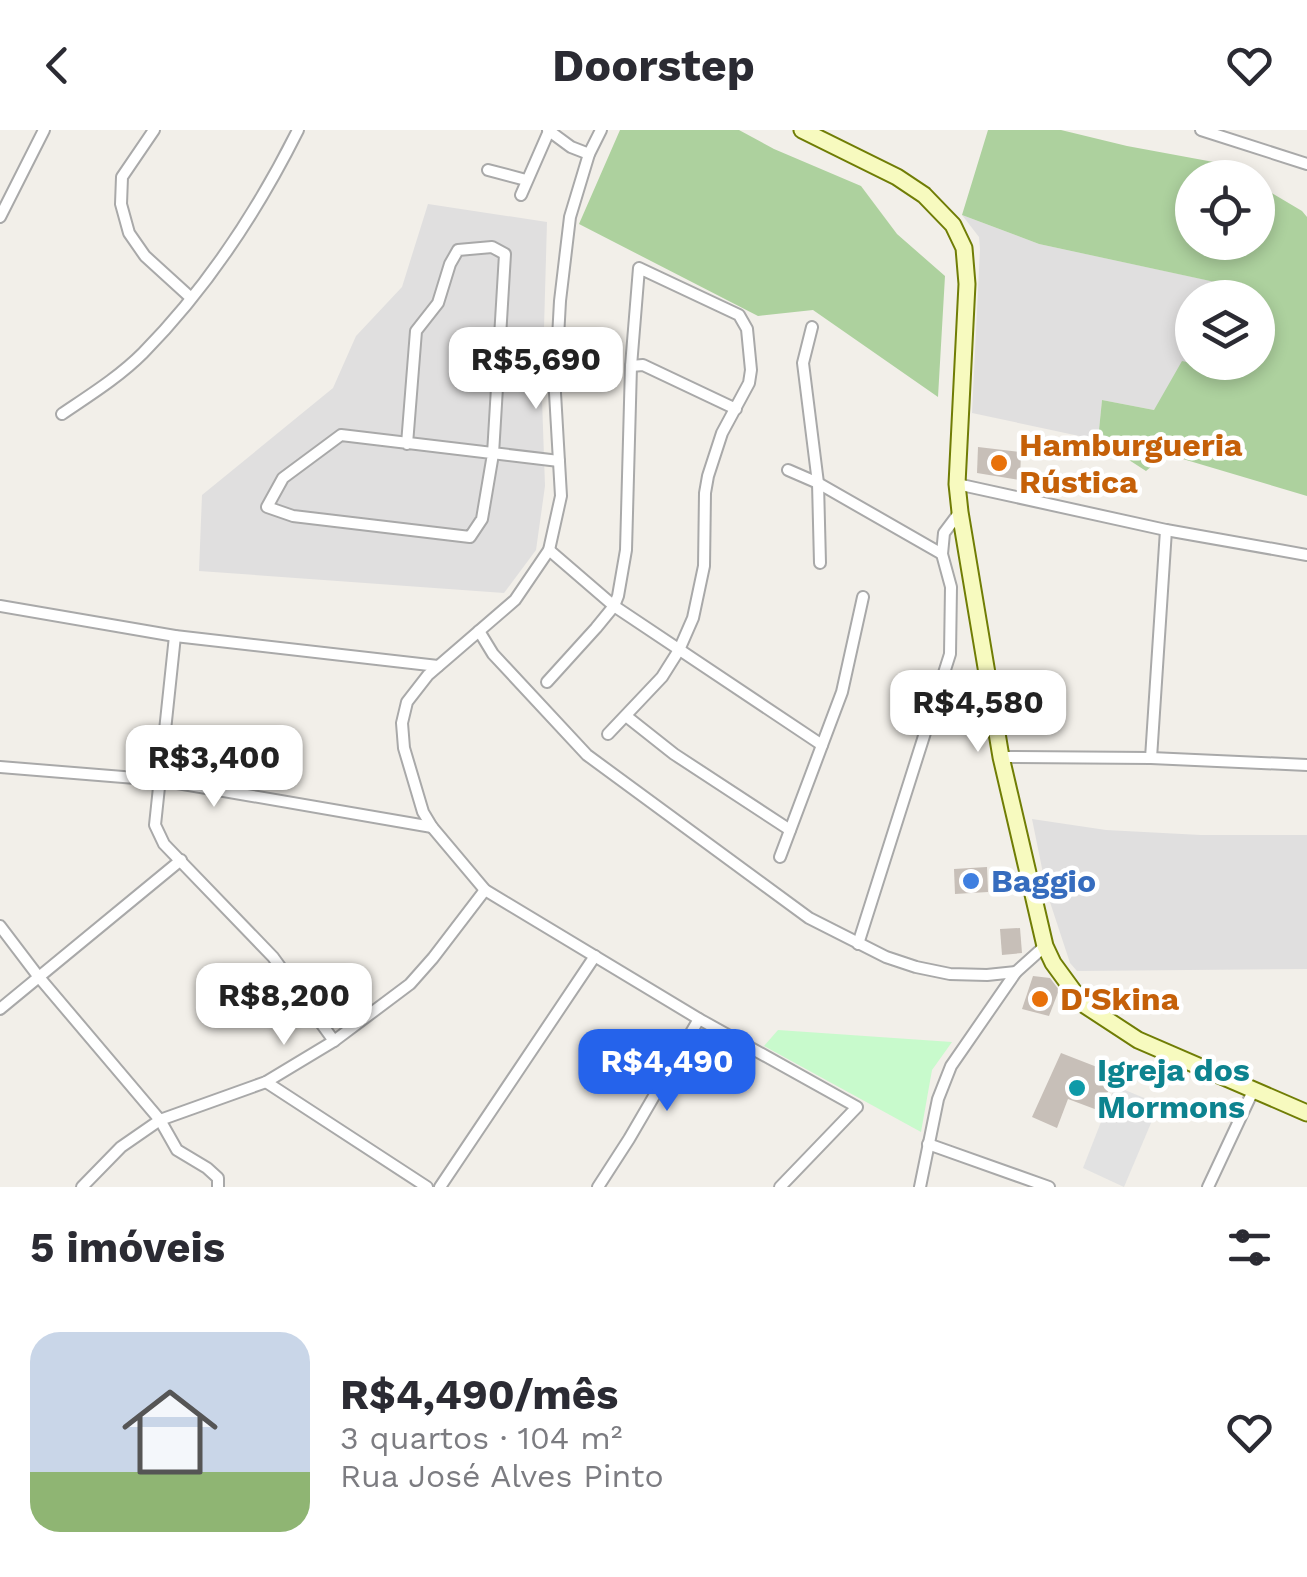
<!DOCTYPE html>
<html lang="pt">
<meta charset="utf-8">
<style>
:root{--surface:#fff;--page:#f2f2f3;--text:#2b2b33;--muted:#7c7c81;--accent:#2563eb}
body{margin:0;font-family:"Work Sans",sans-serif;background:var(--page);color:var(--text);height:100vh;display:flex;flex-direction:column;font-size:38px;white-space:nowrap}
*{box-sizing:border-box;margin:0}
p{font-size:32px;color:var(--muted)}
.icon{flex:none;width:55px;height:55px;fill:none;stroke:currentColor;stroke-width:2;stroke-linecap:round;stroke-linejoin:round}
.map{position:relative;height:1057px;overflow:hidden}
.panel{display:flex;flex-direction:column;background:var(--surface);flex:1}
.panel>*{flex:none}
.buttons{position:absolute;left:1175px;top:30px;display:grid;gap:20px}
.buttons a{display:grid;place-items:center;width:100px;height:100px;border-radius:50%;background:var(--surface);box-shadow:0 5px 15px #0003;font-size:50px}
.price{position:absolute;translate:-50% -85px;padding:0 22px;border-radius:20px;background:#fff;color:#222;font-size:32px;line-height:65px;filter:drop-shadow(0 2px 5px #0008)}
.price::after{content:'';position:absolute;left:50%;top:60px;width:30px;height:22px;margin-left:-15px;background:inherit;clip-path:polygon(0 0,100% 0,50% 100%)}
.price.active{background:var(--accent);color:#fff}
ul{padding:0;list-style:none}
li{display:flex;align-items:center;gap:30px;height:250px;padding:0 30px}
li span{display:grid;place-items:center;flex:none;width:280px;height:200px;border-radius:30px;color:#555}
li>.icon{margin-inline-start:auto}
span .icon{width:120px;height:120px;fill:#fffc;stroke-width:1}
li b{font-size:42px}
h2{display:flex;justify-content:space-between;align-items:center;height:120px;padding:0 30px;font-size:42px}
header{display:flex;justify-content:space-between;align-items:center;height:130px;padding:0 30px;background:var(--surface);font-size:45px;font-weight:700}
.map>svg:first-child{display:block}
</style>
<header><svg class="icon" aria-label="back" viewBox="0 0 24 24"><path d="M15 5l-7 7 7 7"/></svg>Doorstep<svg class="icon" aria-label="heart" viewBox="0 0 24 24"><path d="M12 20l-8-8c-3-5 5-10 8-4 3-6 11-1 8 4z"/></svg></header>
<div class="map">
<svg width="1307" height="1057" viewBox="0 0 1307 1057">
<rect width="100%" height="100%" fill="#f2efe9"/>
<!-- residential -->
<g fill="#e0dfdf">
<path d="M428,74L547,92L542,269L545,356L536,420L504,463L199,441L202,365L333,258L356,206L402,157Z"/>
<path d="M962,85L1039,114L1239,157L1238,167L1192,168V232L1233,233L1232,242L1154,280L1102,270L1098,310L972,283L980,119L979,107Z"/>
<path d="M1032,689L1106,700L1201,705H1307V839L1077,841L1070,833L1047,763Z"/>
</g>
<!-- forest -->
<g fill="#add19e">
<path d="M620,0H739L774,19L861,56L897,104L945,146L938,267L813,180L758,186L579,94Z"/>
<path d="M988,0H1061L1127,16L1219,33L1244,47L1192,48V112H1258V55L1302,81L1307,87V366L1166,324L1146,341L1098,310L1102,270L1154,280L1182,231L1231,242L1233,233L1258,232V168L1238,167V157L1039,114L962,85Z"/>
</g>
<!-- park -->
<path fill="#c8facc" d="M778,900L952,912L932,940L921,1002L764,916Z"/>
<!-- parking -->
<path fill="#e2e2e2" d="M1115,956L1159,974L1124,1057L1083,1038Z"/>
<!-- building -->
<g fill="#c7bfb8">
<path d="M978,317L1021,322L1020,350L977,343Z"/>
<path d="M987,737L988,762L955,764L954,739Z"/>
<path d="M1020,798L1022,823L1002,825L1000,799Z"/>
<path d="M1033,846L1050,848L1059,860L1049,886L1022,879Z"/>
<path d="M1061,923L1115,944L1100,981L1068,969L1057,998L1032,987Z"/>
</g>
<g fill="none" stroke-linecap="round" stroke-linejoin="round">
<defs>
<g id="street">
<path d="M154,0L122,47L121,74L129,103L145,126L190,167"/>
<path d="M548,0L571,17L589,24"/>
<path d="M601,0L589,24L570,87L560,171L555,263L561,366L549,420L515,470L428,545L407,572L402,593L404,618L423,682L432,697L485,760L699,889L857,977L780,1057"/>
<path d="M1201,0L1307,34"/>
<path d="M488,40L526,50"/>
<path d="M521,65L549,1"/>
<path d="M0,87L44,0"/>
<path d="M812,197L803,233L818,353L820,433"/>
<path d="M631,236L643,235L736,279"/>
<path d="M62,284C90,265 119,247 143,223C206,159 258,80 298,0"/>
<path d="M407,314L416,201L438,173L450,134L458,120L492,117L505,124L493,324L482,389L470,407L293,386L267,377L283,348L341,305L559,331"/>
<path d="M788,340L818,353L942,424"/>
<path d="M957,354L1166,400L1307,425"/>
<path d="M549,420L614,476L822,615"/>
<path d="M0,476L175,506L438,536"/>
<path d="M479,501L493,524L587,625L809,788L886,827L916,837L950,844L987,845L1016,842"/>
<path d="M175,506L155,695L164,714L273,827L334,911"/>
<path d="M547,552L596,498L614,476L618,466L626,420L631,236L639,138L739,185L747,199L751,240L749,253L722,303L708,346L705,363L704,436L693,488L679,520L662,547L608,604"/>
<path d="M626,586L674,624L790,700"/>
<path d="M1001,627L1151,628L1307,635"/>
<path d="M1151,628L1166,400"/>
<path d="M0,637L160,650L432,697"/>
<path d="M780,727L842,562L863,467"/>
<path d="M0,796L38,846L160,990L177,1020L207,1038L218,1048V1057"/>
<path d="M858,814L950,524L951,457L942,424L944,403L959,383"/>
<path d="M0,879L181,730"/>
<path d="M266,952L427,1057"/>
<path d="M928,1014L1049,1057"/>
<path d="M82,1057L121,1017L160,990L266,952L334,911L410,854L433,828L485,760"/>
<path d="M440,1057L595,826"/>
<path d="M598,1057L629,1009L699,889"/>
<path d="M920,1057L938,969L951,936L1016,842L1045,816"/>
<path d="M1208,1057L1253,961"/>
</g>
<path id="secondary" d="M802,0L897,47L924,65L953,95L964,118L967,154L957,354L960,382L1001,627L1045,816L1053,833L1083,874L1138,910L1307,983"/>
</defs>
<!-- street casing -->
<use href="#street" stroke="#a9a9a9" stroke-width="14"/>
<!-- secondary casing -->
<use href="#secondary" stroke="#707d05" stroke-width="19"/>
<!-- street -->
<use href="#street" stroke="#fff" stroke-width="10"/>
<!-- secondary -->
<use href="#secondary" stroke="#f7fabf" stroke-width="15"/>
</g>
<!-- markers -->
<g fill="#e8710a" stroke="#fff" stroke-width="4">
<circle cx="999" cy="333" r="10"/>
<circle cx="1040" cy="869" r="10"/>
</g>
<circle fill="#3f7fe0" stroke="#fff" stroke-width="4" cx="971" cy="751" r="10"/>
<circle fill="#0f9aa8" stroke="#fff" stroke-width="4" cx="1077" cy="958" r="10"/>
<g text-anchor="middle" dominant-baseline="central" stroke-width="9" stroke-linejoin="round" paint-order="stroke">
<!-- food labels -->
<g font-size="32" font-weight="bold" fill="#c56008" stroke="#fff" text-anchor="start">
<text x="1019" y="315">Hamburgueria<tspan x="1019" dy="37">Rústica</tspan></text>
<text x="1060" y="869">D'Skina</text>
</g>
<!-- shop labels -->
<g font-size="32" font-weight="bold" fill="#366cbe" stroke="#fff" text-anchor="start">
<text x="991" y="751">Baggio</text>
</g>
<!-- culture labels -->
<g font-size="32" font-weight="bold" fill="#0d838f" stroke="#fff" text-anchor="start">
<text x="1097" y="940">Igreja dos<tspan x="1097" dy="37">Mormons</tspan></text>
</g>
</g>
</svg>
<div class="buttons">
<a><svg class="icon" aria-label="locate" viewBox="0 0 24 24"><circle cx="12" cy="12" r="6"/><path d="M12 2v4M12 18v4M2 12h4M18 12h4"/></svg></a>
<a><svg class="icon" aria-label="layers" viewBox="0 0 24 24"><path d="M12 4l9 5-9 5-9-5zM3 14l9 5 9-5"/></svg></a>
</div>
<b class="price" style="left:536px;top:282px">R$5,690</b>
<b class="price" style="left:978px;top:625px">R$4,580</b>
<b class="price" style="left:214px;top:680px">R$3,400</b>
<b class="price" style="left:284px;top:918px">R$8,200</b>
<b class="price active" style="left:667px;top:984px">R$4,490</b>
</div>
<section class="panel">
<h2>5 imóveis<svg class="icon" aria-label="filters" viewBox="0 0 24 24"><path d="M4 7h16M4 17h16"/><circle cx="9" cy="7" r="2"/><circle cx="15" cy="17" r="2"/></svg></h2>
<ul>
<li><span style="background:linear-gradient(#c9d6e8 70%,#8fb573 0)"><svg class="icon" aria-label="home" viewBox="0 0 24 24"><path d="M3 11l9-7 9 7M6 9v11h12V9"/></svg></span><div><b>R$4,490/mês</b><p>3 quartos · 104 m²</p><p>Rua José Alves Pinto</p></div><svg class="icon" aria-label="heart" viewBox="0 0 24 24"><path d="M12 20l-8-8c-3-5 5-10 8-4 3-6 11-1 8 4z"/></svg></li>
</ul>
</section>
